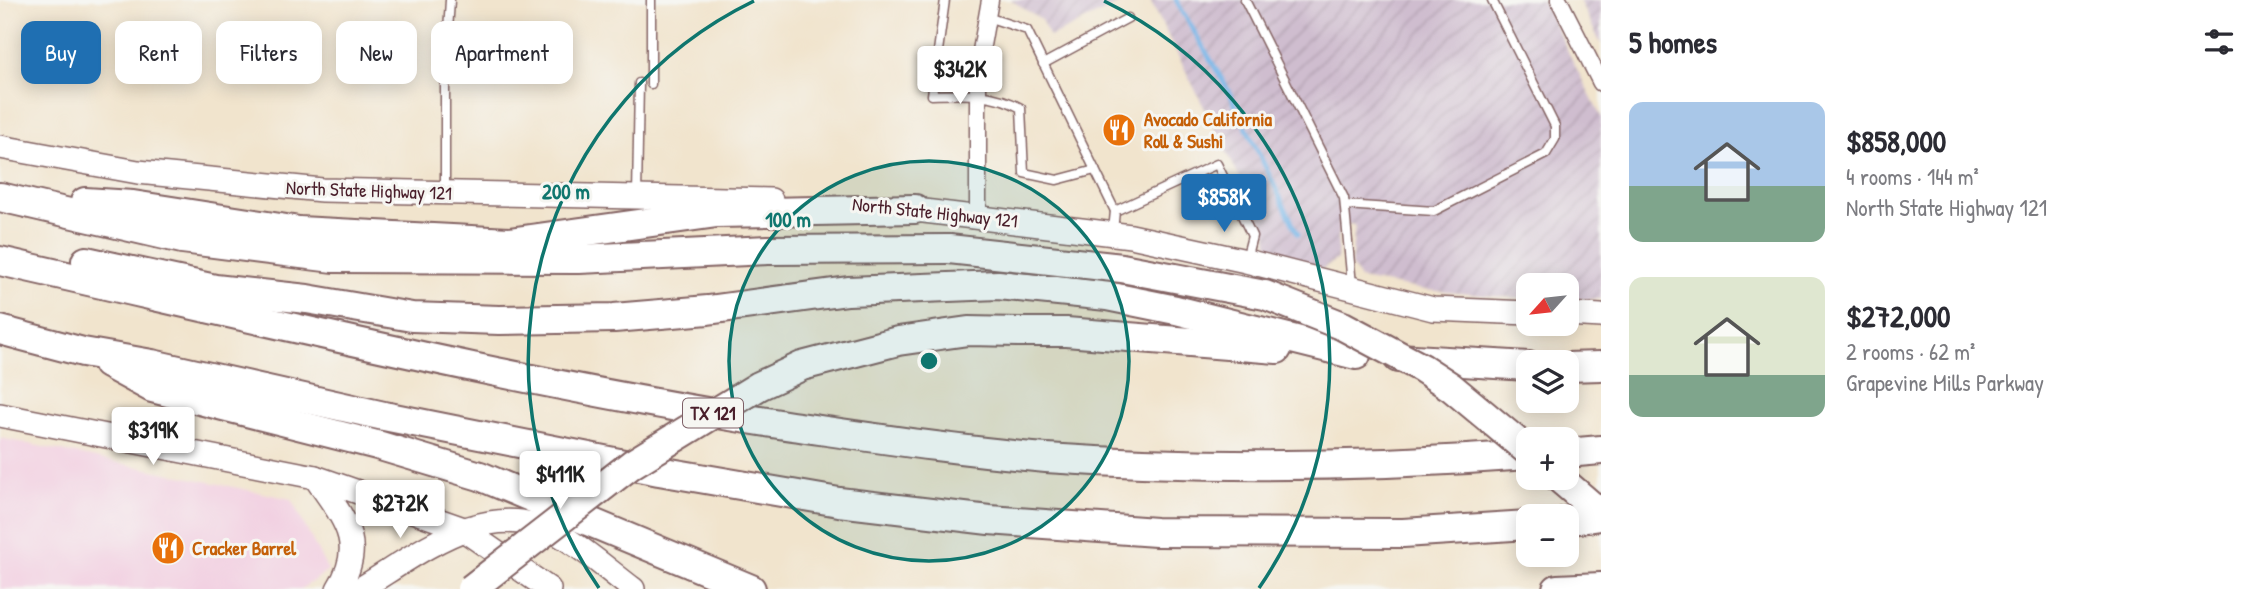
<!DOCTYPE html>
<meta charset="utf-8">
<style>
:root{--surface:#fff;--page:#f7f7f7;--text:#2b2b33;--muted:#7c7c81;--accent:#1f6fb2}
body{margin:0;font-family:"Patrick Hand",sans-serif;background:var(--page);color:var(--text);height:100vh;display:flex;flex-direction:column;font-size:26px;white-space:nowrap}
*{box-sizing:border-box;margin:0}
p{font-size:23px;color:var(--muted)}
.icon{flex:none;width:38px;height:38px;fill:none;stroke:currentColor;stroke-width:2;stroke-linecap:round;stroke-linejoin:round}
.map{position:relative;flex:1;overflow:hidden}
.drawer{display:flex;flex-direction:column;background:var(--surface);width:665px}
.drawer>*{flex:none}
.banner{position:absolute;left:21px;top:21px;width:665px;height:63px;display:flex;gap:14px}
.needle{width:46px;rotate:243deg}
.fabs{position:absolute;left:1516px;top:273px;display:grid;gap:14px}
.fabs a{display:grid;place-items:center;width:63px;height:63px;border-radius:14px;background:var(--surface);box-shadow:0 4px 18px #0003;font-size:35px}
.price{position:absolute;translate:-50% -60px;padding:0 16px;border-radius:7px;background:#fff;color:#222;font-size:23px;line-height:46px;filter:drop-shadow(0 2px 4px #0008)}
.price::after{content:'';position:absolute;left:50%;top:42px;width:21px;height:16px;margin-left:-10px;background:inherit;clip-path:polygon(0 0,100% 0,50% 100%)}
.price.current{background:var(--accent);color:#fff}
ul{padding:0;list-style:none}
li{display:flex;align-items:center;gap:21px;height:175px;padding:0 28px}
li span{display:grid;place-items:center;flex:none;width:196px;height:140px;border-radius:14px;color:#555}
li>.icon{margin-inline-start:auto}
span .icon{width:84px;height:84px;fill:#fffc;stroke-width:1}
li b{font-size:30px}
h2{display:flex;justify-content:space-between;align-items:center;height:84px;padding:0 28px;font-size:30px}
.pill{padding:0 24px;border-radius:14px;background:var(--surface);box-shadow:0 4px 18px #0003;font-size:24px;line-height:63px}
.pill.current{background:var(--accent);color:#fff}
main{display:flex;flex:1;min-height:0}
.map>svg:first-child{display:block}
</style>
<main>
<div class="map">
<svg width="1601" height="589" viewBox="0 0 1601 589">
<defs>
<pattern id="industrial-furrows" width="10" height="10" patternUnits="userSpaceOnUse" patternTransform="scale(1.75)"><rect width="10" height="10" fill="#cfbdcf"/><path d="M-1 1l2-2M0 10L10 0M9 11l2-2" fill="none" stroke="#b3a2b2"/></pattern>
</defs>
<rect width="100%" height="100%" fill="#f6f6f2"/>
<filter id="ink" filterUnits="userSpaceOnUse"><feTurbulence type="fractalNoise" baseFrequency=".0143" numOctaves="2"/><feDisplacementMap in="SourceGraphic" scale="14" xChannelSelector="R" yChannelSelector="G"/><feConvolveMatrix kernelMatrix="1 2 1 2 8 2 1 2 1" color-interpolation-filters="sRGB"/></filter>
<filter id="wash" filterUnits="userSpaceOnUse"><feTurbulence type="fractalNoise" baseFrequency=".00686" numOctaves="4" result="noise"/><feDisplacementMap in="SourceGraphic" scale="28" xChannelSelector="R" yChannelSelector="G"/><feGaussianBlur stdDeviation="1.57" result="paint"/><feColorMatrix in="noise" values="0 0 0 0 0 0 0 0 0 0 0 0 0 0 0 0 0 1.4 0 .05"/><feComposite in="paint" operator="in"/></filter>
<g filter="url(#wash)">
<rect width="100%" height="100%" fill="#f1e4cd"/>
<!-- built -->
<path fill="#f2cfe1" d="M0,438L291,499L328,571L301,589H0Z"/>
<!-- industrial -->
<g fill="url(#industrial-furrows)">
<path d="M1011,0H1127L1050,37L1041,20Z"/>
<path d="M1150,0H1542L1601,117V299L1566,300V285H1528V299L1425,290L1360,279L1351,265L1355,225L1339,223L1337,259L1320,270L1269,254L1267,232Z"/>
<path d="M1579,0H1601V44Z"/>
</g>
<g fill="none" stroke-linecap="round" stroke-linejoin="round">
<!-- stream -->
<path stroke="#75b5e8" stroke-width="4.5" d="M1176,0L1228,90L1298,234"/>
</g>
</g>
<g filter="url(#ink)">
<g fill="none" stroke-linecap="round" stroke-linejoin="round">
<defs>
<g id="lane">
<path d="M945,0L932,95C964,94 992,92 1021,108L1024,173L1057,180L1095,170L1027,30L987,17"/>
<path d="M1245,0L1344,198L1352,285"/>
<path d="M1043,64L1128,18"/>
<path d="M651,84V0"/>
<path d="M1095,170L1115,211"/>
<path d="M445,191V78L450,0"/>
<path d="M637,196L639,83"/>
<path d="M1345,205L1434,211L1546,154L1555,139V126L1492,0"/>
<path d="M1113,231L1115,211L1217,164L1252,236L1246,259"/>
</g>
<g id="street">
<path d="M1559,0L1601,83"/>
<path d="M978,216V68L990,0"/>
</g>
<g id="secondary">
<path d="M0,147L138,172L322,190L771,200"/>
<path d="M899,208L1131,236L1246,261L1433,309L1528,313"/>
<path d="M1566,314L1601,316"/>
<path d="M0,415L315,477L461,528L549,589"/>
<path d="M315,477C342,517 368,542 338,589"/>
<path d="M360,589C420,553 488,494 560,535C586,550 609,571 633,589"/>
</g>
<g id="highway">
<path d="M0,197L182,239L333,258L579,259L768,250L949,249"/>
<path d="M85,202L133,205L299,231L509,242L717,213L915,209"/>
<path d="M0,261C263,320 525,385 792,426C876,438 961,451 1046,458C1206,469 1368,467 1528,455"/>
<path d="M86,261L215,289L307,299L412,317L499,320L614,318L708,310L848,291L998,285L1107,296L1176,310L1356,355"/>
<path d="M0,330L83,352L152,364L384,416L659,471L839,502L989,520L1156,532L1403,533L1528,525"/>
<path d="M1019,332H1066L1277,349"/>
<path d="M1398,358L1528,366"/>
<path d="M108,364L152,388L377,445L480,476L751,589"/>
<path d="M1566,367L1601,366"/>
<path d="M1566,453L1601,450"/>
<path d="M1559,478L1601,514"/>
<path d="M1566,521L1601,516"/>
<path d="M1557,589L1601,587"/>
</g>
</defs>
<!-- lane casing -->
<use href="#lane" stroke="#846464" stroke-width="11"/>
<!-- street casing -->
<use href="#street" stroke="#846464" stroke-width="19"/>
<!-- secondary casing -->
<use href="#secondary" stroke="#846464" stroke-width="26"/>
<!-- highway casing -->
<use href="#highway" stroke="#846464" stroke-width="32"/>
<!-- lane -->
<use href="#lane" stroke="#fff" stroke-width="8"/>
<!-- street -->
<use href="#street" stroke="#fff" stroke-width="16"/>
<!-- secondary -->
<use href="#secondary" stroke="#fff" stroke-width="23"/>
<!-- highway -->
<use href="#highway" stroke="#fff" stroke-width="28"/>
<defs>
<g id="highway-bridge">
<path d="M949,249L1122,268L1265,295L1343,326L1422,368L1451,387L1528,451"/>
<path d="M471,589L632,464L759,386L802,366L898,341L968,331L1019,332"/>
</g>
</defs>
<!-- highway-bridge casing -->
<use href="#highway-bridge" stroke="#846464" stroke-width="32" stroke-linecap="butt"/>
<!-- highway-bridge -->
<use href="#highway-bridge" stroke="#fff" stroke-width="28"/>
</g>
</g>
<!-- distance rings -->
<circle cx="929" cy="361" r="200" fill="#0f766e" fill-opacity=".12"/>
<g fill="none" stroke="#0f766e" stroke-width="3.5">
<circle cx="929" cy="361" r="200"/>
<path d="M599 588A400 400 0 0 1 754 1M1104 1A400 400 0 0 1 1259 588"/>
</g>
<!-- icons -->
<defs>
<symbol id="restaurant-disc" viewBox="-11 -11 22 22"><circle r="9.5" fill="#e8710a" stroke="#f6f6f2"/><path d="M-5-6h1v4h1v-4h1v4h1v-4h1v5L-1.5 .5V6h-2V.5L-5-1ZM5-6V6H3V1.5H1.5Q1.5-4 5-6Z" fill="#fff"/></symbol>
</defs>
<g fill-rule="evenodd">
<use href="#restaurant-disc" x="1100" y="111" width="38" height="38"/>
<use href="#restaurant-disc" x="149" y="529" width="38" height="38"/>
</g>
<g text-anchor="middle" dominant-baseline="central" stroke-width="6" stroke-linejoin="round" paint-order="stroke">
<!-- shield labels -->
<rect fill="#f6f6f2" stroke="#7e6067" stroke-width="2" x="683" y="398.5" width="60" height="29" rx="5"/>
<g font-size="18" font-weight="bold" fill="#4a1f2b">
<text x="713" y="413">TX 121</text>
</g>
<!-- food labels -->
<g font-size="19" font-weight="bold" fill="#c56008" stroke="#f6f6f2" text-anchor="start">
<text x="1144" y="119">Avocado California<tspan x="1144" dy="22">Roll &amp; Sushi</tspan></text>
<text x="192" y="548">Cracker Barrel</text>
</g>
<!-- street labels -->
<g font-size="19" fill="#4a1f2b" stroke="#f6f6f2">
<text transform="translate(369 190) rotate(2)">North State Highway 121</text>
<text transform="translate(935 212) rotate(6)">North State Highway 121</text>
</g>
</g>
<circle cx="929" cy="361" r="10" fill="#0f766e" stroke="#f6f6f2" stroke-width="3.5"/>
<g font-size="21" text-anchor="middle" font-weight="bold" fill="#0f766e" stroke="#f6f6f2" stroke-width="6" stroke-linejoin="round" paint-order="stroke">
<text x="566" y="199">200 m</text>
<text x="788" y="227">100 m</text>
</g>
</svg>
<div class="fabs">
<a><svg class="needle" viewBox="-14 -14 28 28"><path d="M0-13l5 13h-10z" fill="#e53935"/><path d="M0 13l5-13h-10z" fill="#7c7c81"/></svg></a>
<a><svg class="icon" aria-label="layers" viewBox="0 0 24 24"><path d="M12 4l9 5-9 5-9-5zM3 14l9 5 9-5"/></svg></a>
<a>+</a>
<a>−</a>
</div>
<b class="price" style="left:960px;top:106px">$342K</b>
<b class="price current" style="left:1224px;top:234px">$858K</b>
<b class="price" style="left:153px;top:467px">$319K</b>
<b class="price" style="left:560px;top:511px">$411K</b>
<b class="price" style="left:400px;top:540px">$272K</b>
<div class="banner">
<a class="pill current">Buy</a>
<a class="pill">Rent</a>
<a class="pill">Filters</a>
<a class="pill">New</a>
<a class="pill">Apartment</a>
</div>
</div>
<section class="drawer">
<h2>5 homes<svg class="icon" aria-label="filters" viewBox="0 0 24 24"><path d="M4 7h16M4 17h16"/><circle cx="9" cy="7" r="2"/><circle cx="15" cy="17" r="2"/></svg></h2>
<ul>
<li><span style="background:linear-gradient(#a9c7e8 60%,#7fa58c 0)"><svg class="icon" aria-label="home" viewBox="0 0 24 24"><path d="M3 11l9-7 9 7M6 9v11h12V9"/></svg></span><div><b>$858,000</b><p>4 rooms · 144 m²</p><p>North State Highway 121</p></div></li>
<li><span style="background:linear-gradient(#dfe7d0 70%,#7fa58c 0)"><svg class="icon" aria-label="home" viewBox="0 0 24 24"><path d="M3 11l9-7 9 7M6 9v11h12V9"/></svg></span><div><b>$272,000</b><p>2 rooms · 62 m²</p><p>Grapevine Mills Parkway</p></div></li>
</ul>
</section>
</main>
